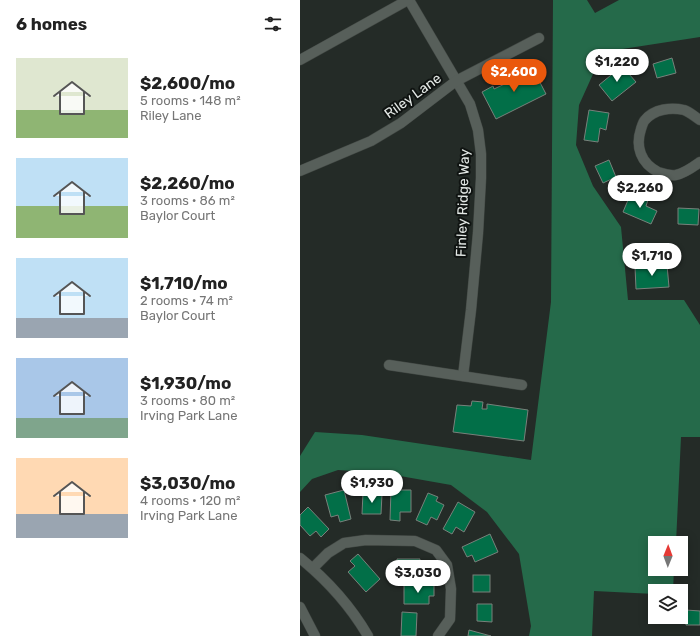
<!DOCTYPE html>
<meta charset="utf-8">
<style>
:root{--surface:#fff;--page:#f2f2f2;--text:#222;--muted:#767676;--accent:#ea580c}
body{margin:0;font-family:Rubik,sans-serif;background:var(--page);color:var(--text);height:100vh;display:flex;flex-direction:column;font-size:15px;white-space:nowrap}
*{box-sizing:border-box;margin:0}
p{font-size:13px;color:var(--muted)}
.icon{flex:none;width:22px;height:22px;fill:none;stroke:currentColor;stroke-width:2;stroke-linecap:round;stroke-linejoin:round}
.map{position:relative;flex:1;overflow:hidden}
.drawer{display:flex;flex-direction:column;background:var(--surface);width:300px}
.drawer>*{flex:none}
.needle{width:26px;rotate:1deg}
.fabs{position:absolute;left:348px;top:536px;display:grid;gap:8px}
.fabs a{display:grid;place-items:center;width:40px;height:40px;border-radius:0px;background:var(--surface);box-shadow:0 2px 10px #0003;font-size:20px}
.price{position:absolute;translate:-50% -34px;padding:0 9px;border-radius:14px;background:#fff;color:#222;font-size:13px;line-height:26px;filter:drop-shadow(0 1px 2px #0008)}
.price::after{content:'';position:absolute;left:50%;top:24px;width:12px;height:9px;margin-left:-6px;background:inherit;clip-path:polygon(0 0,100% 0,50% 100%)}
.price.selected{background:var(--accent);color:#fff}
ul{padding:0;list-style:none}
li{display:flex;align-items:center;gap:12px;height:100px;padding:0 16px}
li span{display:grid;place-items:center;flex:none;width:112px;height:80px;border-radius:0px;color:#555}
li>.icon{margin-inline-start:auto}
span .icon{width:48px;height:48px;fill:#fffc;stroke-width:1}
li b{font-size:17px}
h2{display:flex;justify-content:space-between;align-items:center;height:48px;padding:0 16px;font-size:17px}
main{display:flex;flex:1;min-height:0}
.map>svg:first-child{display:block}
</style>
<main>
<section class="drawer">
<h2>6 homes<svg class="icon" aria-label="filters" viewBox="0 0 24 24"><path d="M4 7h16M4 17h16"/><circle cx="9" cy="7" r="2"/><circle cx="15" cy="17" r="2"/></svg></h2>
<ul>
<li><span style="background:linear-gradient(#dfe7d0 65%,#8fb573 0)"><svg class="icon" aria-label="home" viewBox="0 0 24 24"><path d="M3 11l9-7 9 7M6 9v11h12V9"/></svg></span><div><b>$2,600/mo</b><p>5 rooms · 148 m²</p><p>Riley Lane</p></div></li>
<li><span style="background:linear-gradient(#bfe0f5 60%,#8fb573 0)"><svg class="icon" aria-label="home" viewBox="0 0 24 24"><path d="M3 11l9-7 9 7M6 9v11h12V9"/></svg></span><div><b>$2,260/mo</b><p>3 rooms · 86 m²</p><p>Baylor Court</p></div></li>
<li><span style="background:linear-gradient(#bfe0f5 75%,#9aa5b1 0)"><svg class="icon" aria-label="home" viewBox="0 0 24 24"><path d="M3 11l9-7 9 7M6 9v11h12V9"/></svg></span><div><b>$1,710/mo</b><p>2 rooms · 74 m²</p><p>Baylor Court</p></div></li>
<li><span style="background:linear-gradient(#a9c7e8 75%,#7fa58c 0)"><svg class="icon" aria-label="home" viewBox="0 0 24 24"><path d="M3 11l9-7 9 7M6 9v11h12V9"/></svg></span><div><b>$1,930/mo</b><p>3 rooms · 80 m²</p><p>Irving Park Lane</p></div></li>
<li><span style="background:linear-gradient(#ffd9b3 70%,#9aa5b1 0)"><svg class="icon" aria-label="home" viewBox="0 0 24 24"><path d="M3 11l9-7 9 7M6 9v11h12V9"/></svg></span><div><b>$3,030/mo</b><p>4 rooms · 120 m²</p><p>Irving Park Lane</p></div></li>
</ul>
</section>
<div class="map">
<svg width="400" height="636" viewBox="0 0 400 636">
<rect width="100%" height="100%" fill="#242b27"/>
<!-- forest -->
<path fill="#256a4a" d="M253,0H287L295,13L319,0H400V37L303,52L279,105L276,145L293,186L321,227L328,300H384L400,325V437H381L376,543H355V569H374L373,591H355V594L294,591L292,636H229L231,626L219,554L187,512L151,485L83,473L38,470L12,479L0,492V456L15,432L62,435L231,460L251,302Z"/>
<!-- building -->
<g fill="#026f48" stroke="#78817b">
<path d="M372,58L376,73L357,78L353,64Z"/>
<path d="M322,66L336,82L312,101L299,85Z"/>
<path d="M232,67L246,94L196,119L182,92L193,86L194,89L209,82L207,79Z"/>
<path d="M289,110L309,113L306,130L300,128L298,142L284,140Z"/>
<path d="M309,160L316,177L303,183L295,166Z"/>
<path d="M331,193L348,200L346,206L357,211L351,224L323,212Z"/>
<path d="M378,208L399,209L398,225L378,224Z"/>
<path d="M367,265L369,287L336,289L335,267Z"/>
<path d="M172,401L183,402L182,409H187V404L228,410L224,441L153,432L157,405L171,406Z"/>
<path d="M44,490L51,519L40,522L38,515L31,517L25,495Z"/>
<path d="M91,490H111V512H100V521L90,520Z"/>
<path d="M63,493L82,494L81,514H62Z"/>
<path d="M128,493L138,497L136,501L144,505L137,520L131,517L127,525L116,520Z"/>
<path d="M158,502L175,512L164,532L156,527L152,534L143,529Z"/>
<path d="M8,507L29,529L21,537L16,531L10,536L0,525V515Z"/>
<path d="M190,534L198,552L175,562L172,555L167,557L162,547Z"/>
<path d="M58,554L80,579L66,592L48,572L55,566L50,561Z"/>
<path d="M97,559H120L119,567H128V578H97Z"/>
<rect x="173" y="575" width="17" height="17"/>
<path d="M104,584H134V596H129V604H104Z"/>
<path d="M177,604H192V622L177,621Z"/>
<path d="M386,610L400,611V625H386Z"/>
<path d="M102,612L117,613L116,636H101Z"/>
<path d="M169,630L191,636H168Z"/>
</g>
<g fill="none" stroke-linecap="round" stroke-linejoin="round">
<defs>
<g id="street">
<path d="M109,0L170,104L178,130L181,154V178L178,233L171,310L163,376"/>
<path d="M400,120C395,117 390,112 384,110C371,107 354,109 345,120C343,122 342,126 341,129C335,147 341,163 358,172C364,174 369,176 376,175C385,173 393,167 400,162"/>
<path d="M0,171L71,141L101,123L156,81L239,38"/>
<path d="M89,365L222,385"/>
<path d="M0,558C27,580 50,605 68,636"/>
<path d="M13,568L28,553L44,543L66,540L115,541L136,550L147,565L151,589L150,619L138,636"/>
<path d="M0,607L15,636"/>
</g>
<path id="secondary" d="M0,60L108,0"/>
</defs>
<!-- street casing -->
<use href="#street" stroke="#414743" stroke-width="11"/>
<!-- secondary casing -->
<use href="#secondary" stroke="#414743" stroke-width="11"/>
<!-- street -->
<use href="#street" stroke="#575f5a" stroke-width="10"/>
<!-- secondary -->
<use href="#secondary" stroke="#575f5a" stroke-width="10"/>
</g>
<g text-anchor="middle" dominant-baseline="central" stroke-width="4" stroke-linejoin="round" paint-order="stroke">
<!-- street labels -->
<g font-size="14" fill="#e4e9e6" stroke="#0f1311">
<text transform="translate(113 96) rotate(-36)">Riley Lane</text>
<text transform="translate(163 203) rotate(-88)">Finley Ridge Way</text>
</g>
</g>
</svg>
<div class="fabs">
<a><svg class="needle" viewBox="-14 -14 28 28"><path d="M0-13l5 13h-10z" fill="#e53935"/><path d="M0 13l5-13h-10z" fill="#767676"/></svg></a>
<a><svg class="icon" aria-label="layers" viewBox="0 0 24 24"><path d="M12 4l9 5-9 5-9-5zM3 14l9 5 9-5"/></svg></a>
</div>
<b class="price" style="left:317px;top:83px">$1,220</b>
<b class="price selected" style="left:214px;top:93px">$2,600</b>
<b class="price" style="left:340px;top:209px">$2,260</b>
<b class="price" style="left:352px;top:277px">$1,710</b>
<b class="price" style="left:72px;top:504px">$1,930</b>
<b class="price" style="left:118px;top:594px">$3,030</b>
</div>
</main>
